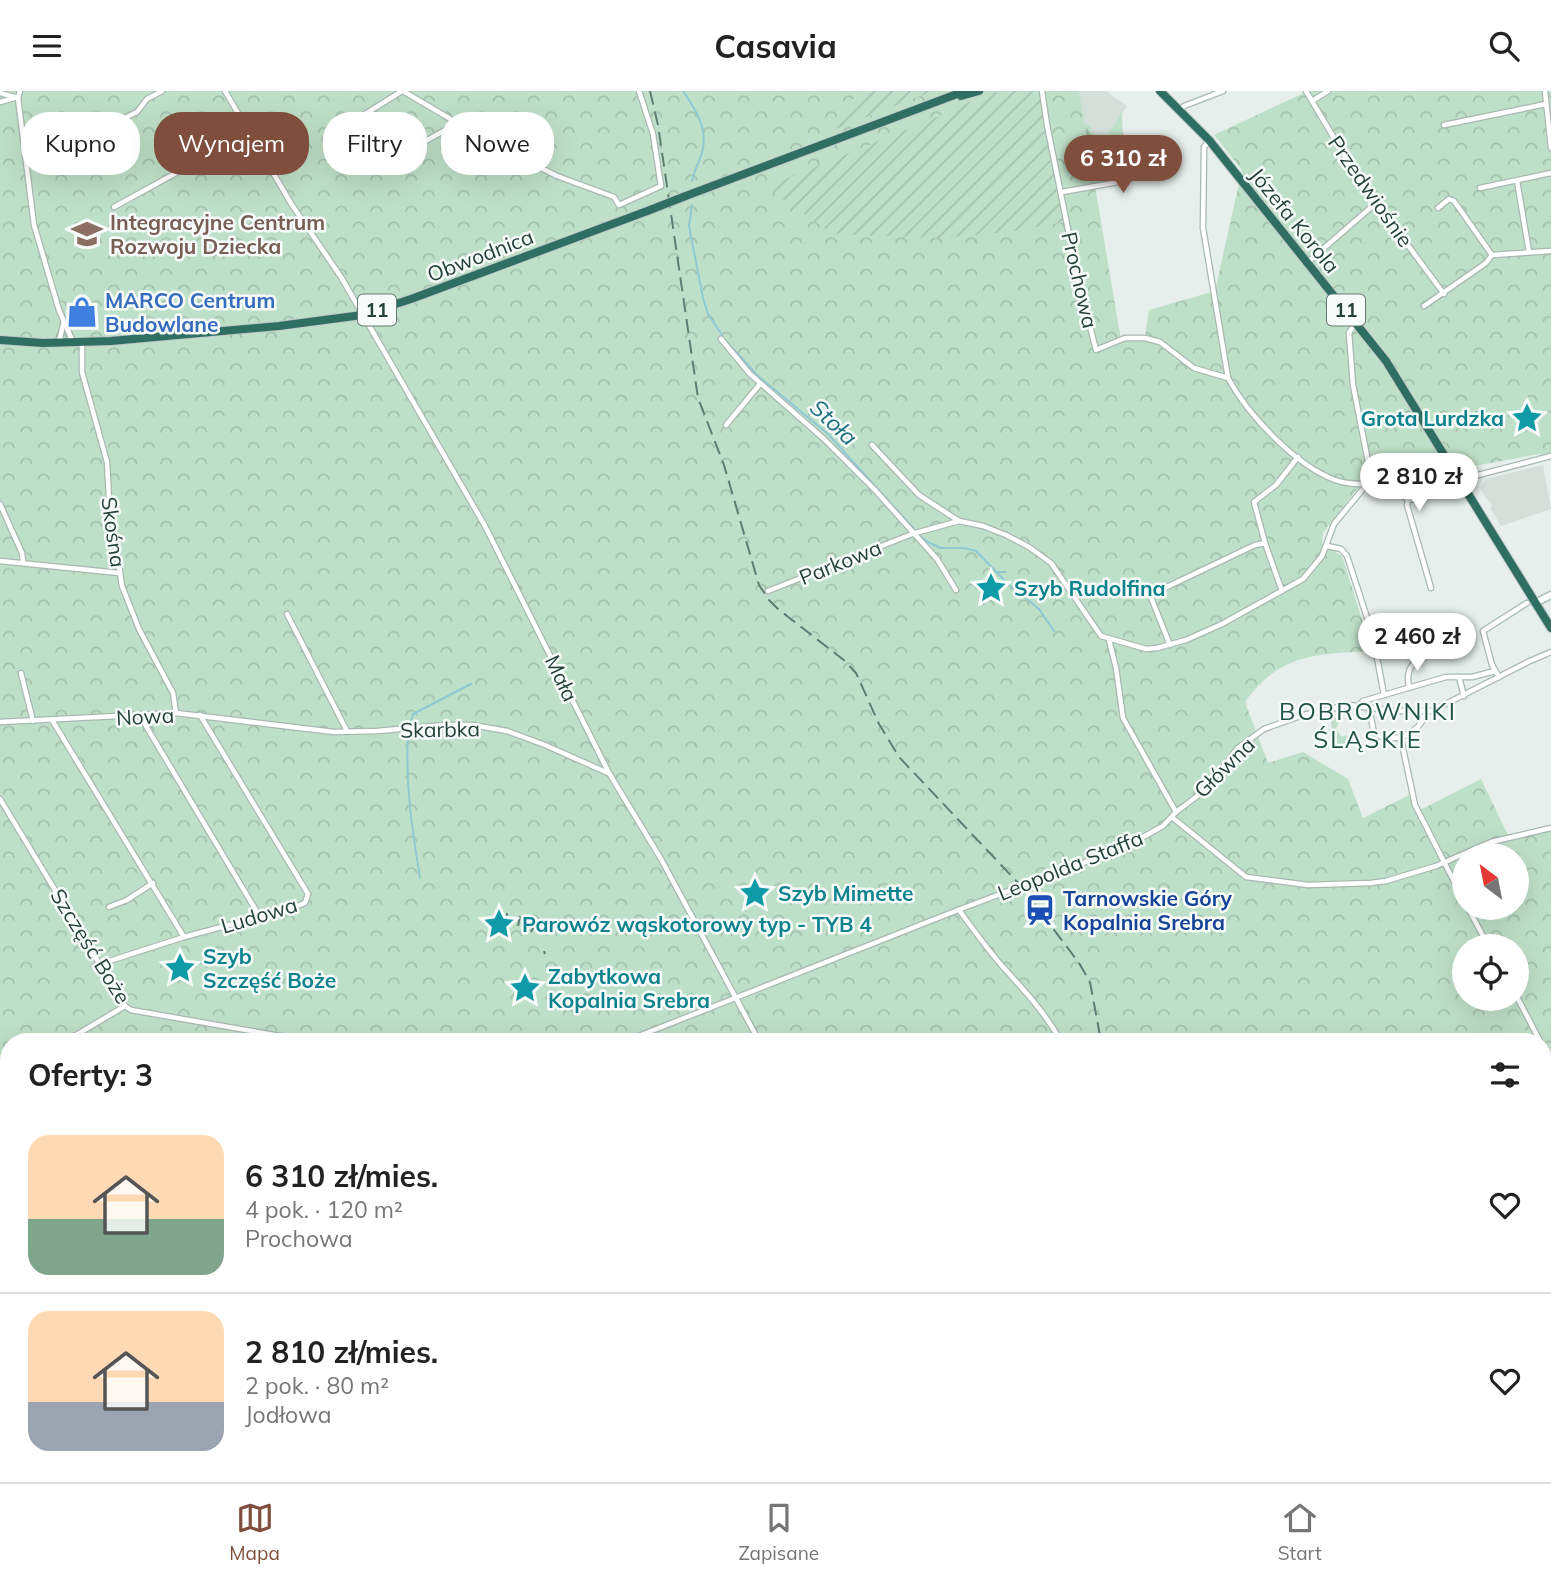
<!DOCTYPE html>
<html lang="pl">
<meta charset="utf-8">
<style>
:root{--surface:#fff;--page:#f2f2f2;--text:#222;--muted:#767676;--line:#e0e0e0;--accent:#804e3d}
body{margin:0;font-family:Mulish,sans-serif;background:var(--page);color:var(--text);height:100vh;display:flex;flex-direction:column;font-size:26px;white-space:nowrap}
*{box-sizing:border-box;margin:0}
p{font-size:23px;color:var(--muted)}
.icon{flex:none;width:38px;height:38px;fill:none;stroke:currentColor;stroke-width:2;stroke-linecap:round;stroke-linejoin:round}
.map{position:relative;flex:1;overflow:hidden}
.panel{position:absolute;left:0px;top:942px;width:1552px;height:450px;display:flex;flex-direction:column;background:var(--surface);border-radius:28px 28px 0 0;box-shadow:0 7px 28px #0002}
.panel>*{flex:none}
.guide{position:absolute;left:21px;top:21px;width:700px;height:63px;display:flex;gap:14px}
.needle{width:46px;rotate:328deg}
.controls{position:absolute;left:1452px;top:752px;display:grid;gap:14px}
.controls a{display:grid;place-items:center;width:77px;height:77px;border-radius:50%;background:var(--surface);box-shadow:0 7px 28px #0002;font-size:35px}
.price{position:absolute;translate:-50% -60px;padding:0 16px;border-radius:24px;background:#fff;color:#222;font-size:23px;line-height:46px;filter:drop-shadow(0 2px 4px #0008)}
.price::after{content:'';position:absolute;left:50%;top:42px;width:21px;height:16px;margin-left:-10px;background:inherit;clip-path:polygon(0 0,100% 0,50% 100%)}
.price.on{background:var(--accent);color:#fff}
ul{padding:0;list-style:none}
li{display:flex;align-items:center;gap:21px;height:175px;padding:0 28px}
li+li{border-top:2px solid var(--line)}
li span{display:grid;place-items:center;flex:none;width:196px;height:140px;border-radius:21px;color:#555}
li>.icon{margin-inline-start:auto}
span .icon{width:84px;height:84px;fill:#fffc;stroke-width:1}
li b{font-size:30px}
h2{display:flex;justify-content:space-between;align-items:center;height:84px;padding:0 28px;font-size:30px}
.chip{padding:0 24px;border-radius:28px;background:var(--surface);box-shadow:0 7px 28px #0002;font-size:24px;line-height:63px}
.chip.on{background:var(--accent);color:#fff}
header{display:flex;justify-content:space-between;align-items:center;height:91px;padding:0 28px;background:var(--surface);font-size:32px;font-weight:700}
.dock{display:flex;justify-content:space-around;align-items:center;height:98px;border-top:2px solid var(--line);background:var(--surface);font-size:19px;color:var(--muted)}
.dock a{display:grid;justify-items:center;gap:4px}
.dock .on{color:var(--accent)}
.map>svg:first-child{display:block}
</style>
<header><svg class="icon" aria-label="menu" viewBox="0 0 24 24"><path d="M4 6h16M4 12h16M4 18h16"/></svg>Casavia<svg class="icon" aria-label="search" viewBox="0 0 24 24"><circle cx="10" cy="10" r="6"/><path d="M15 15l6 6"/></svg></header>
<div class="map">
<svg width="1551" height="1391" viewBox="0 0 1551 1391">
<defs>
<pattern id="forest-firs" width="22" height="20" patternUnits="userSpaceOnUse" patternTransform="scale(1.75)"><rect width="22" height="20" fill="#bfe0c8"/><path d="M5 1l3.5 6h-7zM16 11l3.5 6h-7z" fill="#a4c1ad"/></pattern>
<pattern id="park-crowns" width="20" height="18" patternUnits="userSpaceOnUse" patternTransform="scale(1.75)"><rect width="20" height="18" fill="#bfe0c8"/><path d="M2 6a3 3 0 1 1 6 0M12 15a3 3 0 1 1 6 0" fill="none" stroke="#a4c1ad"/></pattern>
<pattern id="garden-furrows" width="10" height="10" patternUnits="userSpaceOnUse" patternTransform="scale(1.75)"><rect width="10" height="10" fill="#bfe0c8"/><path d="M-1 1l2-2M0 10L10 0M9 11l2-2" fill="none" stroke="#a4c1ad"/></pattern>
</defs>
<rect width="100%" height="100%" fill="#e6efeb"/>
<!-- built -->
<g fill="#d4dfda">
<path d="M1044,0H1109L1108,2L1127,15L1105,50L1074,34Z"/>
<path d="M1543,374L1551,418L1501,435L1490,417L1492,415L1480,398L1486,388Z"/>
</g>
<!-- grass -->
<path fill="#bfe0c8" d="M1329,622H1333L1339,632L1336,637L1341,646L1347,644L1350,650L1349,653L1337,658L1329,639L1332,637Z"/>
<!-- forest -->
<path fill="url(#forest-firs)" d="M1122,21L1124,86L1120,90L1069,98L1074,34L1085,32L1090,35L1092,41L1105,49Z"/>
<!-- park -->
<path fill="url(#park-crowns)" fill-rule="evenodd" d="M0,0H1079L1121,249L1145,244L1149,219L1215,200L1242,79L1214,44L1308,0H1551V365L1539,363L1458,378L1450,393L1415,408L1399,402L1368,384L1323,442L1322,452L1342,465L1372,560C1317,563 1280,562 1245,611L1268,672L1303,661L1348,688L1363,727L1409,704L1416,721L1481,688L1508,744L1551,738V1391H0ZM1465,765H1517V817H1465ZM1465,856H1517V908H1465ZM9,950H1544V1382H9Z"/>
<!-- garden -->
<g fill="url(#garden-furrows)">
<path d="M865,0H933L833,39L831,33L853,8Z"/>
<path d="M1001,0H1039L1065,131L1008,141L938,147L833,143L765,96L926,31L983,5Z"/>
</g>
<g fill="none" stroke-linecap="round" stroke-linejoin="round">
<!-- stream -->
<g stroke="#8ec9d4" stroke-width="2">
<path d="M683,0C695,18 707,35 703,57C701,69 694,78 692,90"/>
<path d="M692,114L689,135L703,207L708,223L722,244"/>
<path d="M727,251L758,285L828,343L914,438"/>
<path d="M920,445L928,451L940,457H964L976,460L1007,492L1039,518L1054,540"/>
<path d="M997,481H1006"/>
<path d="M410,635L413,623L471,593"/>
<path d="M408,642C405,691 412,738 420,787"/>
</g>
<defs>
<g id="street">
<path d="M20,0L18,7L34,134L59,219L73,251"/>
<path d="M225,0L292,114L341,186L485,435L609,682L661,768L759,950"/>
<path d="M403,0L486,49L557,85L614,106L619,114L661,95L653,43L639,0"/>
<path d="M1042,0L1047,34L1078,188L1096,259L1125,247H1145L1160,251L1194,277L1228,287"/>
<path d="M1306,0L1356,84L1444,203"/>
<path d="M1545,0L1551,57"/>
<path d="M0,2L18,7"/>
<path d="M1312,10L1328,0"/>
<path d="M0,11L14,7"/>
<path d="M1180,19L1184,15L1223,0"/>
<path d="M1444,34L1546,13"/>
<path d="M325,48L402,0"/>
<path d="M1209,50L1204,56L1203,137L1228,287C1248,324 1295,374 1335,389C1346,393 1356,393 1367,393"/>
<path d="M65,56L137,21L147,8L162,0"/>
<path d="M388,71L456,33"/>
<path d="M1517,90L1529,161"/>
<path d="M1480,97L1551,82"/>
<path d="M1062,101L1124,90L1127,84L1126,53"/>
<path d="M114,116L249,42"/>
<path d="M1438,117L1449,108L1454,110L1492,164L1551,160"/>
<path d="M1308,171L1376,112"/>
<path d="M1424,215L1486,172L1492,164"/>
<path d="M1355,232L1349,242L1353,294L1372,391"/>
<path d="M721,248L750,283L824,348L875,399L937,468L956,499"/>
<path d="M59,251L64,230"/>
<path d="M82,251V281L107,371L109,407L122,495L139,538L173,602L176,622"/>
<path d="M726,334L760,293"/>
<path d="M872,354L919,404L959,430"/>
<path d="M1372,391L1379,392L1408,408L1417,409L1463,388L1551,365"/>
<path d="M1408,408L1407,414L1431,497"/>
<path d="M0,413L22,462L23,471"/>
<path d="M1265,452L1254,411L1276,394L1298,366"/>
<path d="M1327,455L1341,458L1347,465L1373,545L1384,604"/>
<path d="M0,470L119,482"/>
<path d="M768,500L912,443L959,430L983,435L1006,444L1029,456L1051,472L1101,545L1146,558L1157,557L1186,549L1222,533L1303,488L1322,465L1334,433L1367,393L1372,391"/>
<path d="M287,523L347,640"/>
<path d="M1109,549L1116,577L1123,627L1176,721"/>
<path d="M1170,554L1150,504L1255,454L1265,452L1282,500"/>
<path d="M21,582L33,630"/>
<path d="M1459,586L1464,605"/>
<path d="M1499,586L1492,574L1483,540L1527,512"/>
<path d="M1409,597C1404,571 1418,570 1437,557L1425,527"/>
<path d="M1359,615L1363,610L1446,586H1472L1495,580"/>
<path d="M1369,617L1374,642C1394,654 1419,644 1426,621"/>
<path d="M140,625L260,826"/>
<path d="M52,629L184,846"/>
<path d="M0,631L176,622L334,641L377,640L445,634H472L507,640L545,654L608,682"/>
<path d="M1401,648L1415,714L1465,812"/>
<path d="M0,708L125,915L131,919L309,950"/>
<path d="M1173,727L1246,786L1308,794L1371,792L1386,790L1436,775L1491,751L1551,737"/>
<path d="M109,816L127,809L153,792"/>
<path d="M1468,817L1489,856"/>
<path d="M959,819C973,838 987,858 1003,876C1025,900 1045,922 1061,950"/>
<path d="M100,873L184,846L289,818L305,812L308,803L200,624"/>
<path d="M1517,906L1540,950"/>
<path d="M78,943L83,950"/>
<path d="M66,950L125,915"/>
<path d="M626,950L958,819L1125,756L1163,735L1176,721L1204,700L1238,657L1264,638L1303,624L1349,614L1392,620H1432L1530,570L1551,561"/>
<path d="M1544,956L1551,969"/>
<path d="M0,990L9,985"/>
<path d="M0,1041L9,1056"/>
<path d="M0,1122L9,1134"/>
<path d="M1544,1126L1551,1118"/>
<path d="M0,1189L9,1190"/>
<path d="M0,1279L9,1273"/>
<path d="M265,1382L270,1391"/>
<path d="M574,1382L578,1391"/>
<path d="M700,1382L704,1391"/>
<path d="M755,1382L759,1391"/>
<path d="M815,1382L819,1391"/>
<path d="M850,1382L855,1391"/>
<path d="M979,1382L984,1391"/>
<path d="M531,1391L538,1382"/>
</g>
<path id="secondary" d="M1535,512L1551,504"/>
<g id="highway">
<path d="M1160,0L1209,49L1386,270L1551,537"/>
<path d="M961,5L979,0"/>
<path d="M683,106L965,0"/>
<path d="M0,249L43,252L111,250L279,235L362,224L411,208L650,119"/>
</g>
</defs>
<!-- street casing -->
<use href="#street" stroke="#a8b8b2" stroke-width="7"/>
<!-- secondary casing -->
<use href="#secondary" stroke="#a4bbb3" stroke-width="9"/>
<!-- highway casing -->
<use href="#highway" stroke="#c2cac8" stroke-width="10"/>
<!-- street -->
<use href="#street" stroke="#fff" stroke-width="4.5"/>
<!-- secondary -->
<use href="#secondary" stroke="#fff" stroke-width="6"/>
<!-- highway -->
<use href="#highway" stroke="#2f6f62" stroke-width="8"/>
<!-- rail -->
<g stroke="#5f7d75" stroke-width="2" stroke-dasharray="14 7" stroke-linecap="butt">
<path d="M650,0L658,34L698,307L724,374L759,494L769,509L778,518L845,570L856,582L879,633L899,666L1021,795L1079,872L1090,891L1101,950"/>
<path d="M506,835L507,822"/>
<path d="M518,835L520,825"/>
<path d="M531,841L535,833"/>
<path d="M544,860L545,863"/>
<path d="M1459,1382L1466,1391"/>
</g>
<defs>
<path id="highway-bridge" d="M650,119L683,106"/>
</defs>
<!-- highway-bridge casing -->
<use href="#highway-bridge" stroke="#c2cac8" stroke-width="10" stroke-linecap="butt"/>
<!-- highway-bridge -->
<use href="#highway-bridge" stroke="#2f6f62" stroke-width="8"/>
</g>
<!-- icons -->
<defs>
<symbol id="school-bare" viewBox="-9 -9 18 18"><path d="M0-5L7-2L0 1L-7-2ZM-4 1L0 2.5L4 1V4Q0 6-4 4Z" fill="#8d6e63" stroke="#f7fbf9" stroke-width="2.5" paint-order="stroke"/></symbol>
<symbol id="shop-bare" viewBox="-9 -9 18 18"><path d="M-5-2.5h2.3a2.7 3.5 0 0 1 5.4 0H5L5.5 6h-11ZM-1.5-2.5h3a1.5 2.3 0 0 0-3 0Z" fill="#3f7fe0" stroke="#f7fbf9" stroke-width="2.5" paint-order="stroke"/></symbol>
<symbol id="sight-bare" viewBox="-9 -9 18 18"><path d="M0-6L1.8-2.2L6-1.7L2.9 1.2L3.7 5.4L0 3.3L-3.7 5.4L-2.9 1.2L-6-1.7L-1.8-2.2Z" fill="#0f9aa8" stroke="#f7fbf9" stroke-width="2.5" paint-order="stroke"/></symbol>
<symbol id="station-bare" viewBox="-9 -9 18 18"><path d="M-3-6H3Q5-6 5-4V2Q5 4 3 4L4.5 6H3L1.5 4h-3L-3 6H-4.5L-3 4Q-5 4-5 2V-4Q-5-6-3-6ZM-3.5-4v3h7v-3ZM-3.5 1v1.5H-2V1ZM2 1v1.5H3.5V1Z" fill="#1a4fb4" stroke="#f7fbf9" stroke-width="2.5" paint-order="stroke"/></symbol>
</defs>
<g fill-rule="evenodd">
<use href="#school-bare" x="65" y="121" width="44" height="44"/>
<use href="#shop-bare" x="60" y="199" width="44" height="44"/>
<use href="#sight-bare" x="1505" y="305" width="44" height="44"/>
<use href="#sight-bare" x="969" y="475" width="44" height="44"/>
<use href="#sight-bare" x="733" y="780" width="44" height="44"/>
<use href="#station-bare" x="1018" y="797" width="44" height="44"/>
<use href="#sight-bare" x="477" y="811" width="44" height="44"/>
<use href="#sight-bare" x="158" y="855" width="44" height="44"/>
<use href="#sight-bare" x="503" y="875" width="44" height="44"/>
</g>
<g text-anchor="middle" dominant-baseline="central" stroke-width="5" stroke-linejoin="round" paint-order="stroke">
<!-- shield labels -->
<g fill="#f7fbf9" stroke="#637a73" stroke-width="2">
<rect x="358" y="203.5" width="38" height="31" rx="5"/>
<rect x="1327" y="203.5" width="38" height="31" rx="5"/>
</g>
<g font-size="19" font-weight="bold" fill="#24423a">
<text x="377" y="219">11</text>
<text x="1346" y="219">11</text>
</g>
<!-- street labels -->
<g font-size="21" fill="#24423a" stroke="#f7fbf9">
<text transform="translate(1371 100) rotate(55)">Przedwiośnie</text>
<text transform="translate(1295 129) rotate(51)">Józefa Korola</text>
<text transform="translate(480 164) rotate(-21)">Obwodnica</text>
<text transform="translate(1080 189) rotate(77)">Prochowa</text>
<text transform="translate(114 441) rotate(82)">Skośna</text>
<text transform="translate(840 471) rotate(-22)">Parkowa</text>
<text transform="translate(562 587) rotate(65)">Mała</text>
<text transform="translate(145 625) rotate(-3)">Nowa</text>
<text transform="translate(440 638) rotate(-1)">Skarbka</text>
<text transform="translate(1224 676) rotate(-45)">Główna</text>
<text transform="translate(1070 774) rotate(-22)">Leopolda Staffa</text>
<text transform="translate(259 824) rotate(-17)">Ludowa</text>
<text transform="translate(91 855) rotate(58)">Szczęść Boże</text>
</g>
<!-- education labels -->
<g font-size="21" font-weight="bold" fill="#785e54" stroke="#f7fbf9" text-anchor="start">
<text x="110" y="131">Integracyjne Centrum<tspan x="110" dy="24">Rozwoju Dziecka</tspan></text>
</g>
<!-- shop labels -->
<g font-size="21" font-weight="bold" fill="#366cbe" stroke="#f7fbf9" text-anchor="start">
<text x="105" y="209">MARCO Centrum<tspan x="105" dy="24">Budowlane</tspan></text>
</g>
<!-- culture labels -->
<g font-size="21" font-weight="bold" fill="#0d838f" stroke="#f7fbf9" text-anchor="start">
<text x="1504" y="327" text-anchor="end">Grota Lurdzka</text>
<text x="1014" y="497">Szyb Rudolfina</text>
<text x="778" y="802">Szyb Mimette</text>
<text x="522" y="833">Parowóz wąskotorowy typ - TYB 4</text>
<text x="203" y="865">Szyb<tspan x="203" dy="24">Szczęść Boże</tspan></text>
<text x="548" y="885">Zabytkowa<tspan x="548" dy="24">Kopalnia Srebra</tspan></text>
</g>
<!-- transit labels -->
<g font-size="21" font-weight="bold" fill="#164399" stroke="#f7fbf9" text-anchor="start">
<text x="1063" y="807">Tarnowskie Góry<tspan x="1063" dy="24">Kopalnia Srebra</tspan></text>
</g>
<!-- water labels -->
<g font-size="23" font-style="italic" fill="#1c6f80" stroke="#f7fbf9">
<text transform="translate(834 331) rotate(43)">Stoła</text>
</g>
<!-- quarter labels -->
<g font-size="24" letter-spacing="2" fill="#1f5548" stroke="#f7fbf9">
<text x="1368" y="620">BOBROWNIKI<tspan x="1368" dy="28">ŚLĄSKIE</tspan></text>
</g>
</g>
</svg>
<div class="controls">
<a><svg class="needle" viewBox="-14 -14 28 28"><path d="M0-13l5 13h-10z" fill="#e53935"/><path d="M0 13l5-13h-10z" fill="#767676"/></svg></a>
<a><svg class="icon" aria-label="locate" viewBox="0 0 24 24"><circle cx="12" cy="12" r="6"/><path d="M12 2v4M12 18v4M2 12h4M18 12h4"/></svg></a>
</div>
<b class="price on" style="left:1123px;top:104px">6 310 zł</b>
<b class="price" style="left:1419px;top:422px">2 810 zł</b>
<b class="price" style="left:1417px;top:582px">2 460 zł</b>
<div class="guide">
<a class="chip">Kupno</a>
<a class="chip on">Wynajem</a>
<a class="chip">Filtry</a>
<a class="chip">Nowe</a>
</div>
<section class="panel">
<h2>Oferty: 3<svg class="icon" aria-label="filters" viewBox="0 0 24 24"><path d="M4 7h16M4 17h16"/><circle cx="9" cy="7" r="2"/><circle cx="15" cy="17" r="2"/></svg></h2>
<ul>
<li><span style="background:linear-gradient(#ffd9b3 60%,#7fa58c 0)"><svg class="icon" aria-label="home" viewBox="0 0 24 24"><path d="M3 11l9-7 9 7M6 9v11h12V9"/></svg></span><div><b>6 310 zł/mies.</b><p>4 pok. · 120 m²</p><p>Prochowa</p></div><svg class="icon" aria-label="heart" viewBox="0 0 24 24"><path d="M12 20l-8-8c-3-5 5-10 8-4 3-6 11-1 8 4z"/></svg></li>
<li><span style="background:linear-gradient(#ffd9b3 65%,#9aa5b1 0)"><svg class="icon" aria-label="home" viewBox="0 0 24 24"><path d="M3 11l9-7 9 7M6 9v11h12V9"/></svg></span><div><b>2 810 zł/mies.</b><p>2 pok. · 80 m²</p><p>Jodłowa</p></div><svg class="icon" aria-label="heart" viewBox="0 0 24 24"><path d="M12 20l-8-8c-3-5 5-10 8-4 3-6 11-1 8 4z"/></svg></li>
</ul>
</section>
</div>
<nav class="dock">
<a class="on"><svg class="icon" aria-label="map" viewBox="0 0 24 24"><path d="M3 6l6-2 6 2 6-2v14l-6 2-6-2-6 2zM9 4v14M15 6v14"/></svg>Mapa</a>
<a><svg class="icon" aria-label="saved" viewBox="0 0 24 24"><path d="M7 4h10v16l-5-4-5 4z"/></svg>Zapisane</a>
<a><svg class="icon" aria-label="home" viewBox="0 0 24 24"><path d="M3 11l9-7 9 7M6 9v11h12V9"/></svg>Start</a>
</nav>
